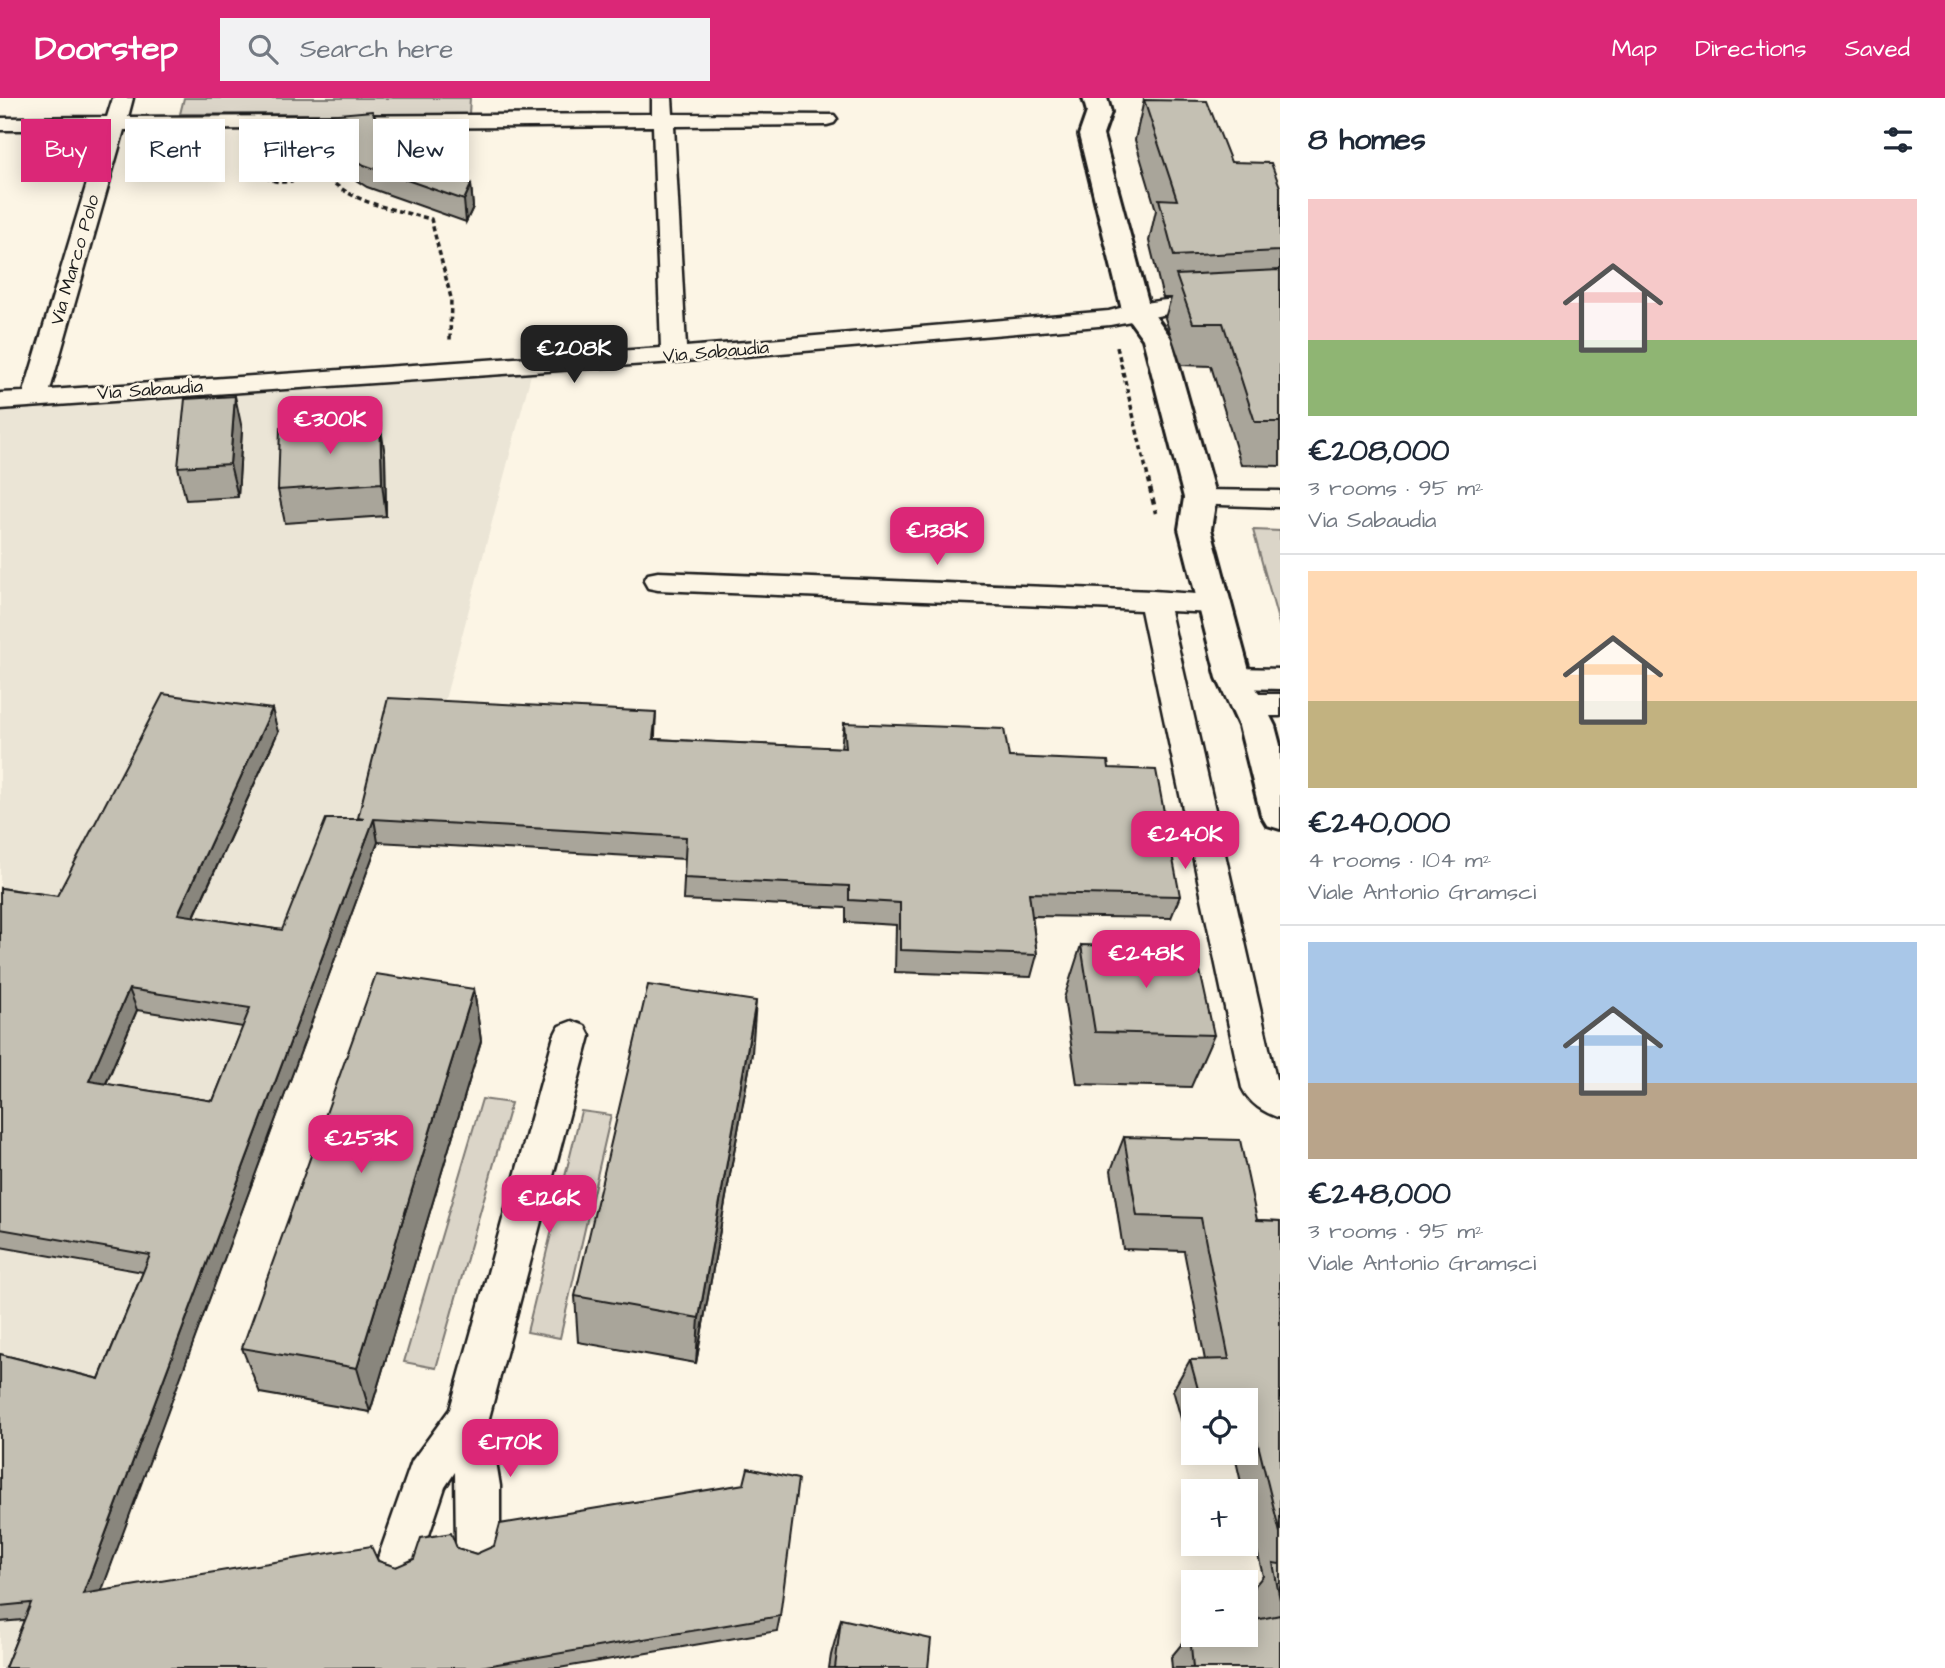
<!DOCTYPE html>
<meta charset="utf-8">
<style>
:root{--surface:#fff;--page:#f2f2f3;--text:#1f2937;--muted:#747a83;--line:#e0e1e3;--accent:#db2777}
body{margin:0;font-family:"Architects Daughter",sans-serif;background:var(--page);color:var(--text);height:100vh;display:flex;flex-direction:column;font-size:26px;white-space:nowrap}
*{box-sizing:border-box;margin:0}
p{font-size:23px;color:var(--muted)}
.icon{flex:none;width:38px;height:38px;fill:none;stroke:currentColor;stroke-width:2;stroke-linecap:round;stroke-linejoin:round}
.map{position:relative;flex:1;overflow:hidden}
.side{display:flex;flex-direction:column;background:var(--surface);width:665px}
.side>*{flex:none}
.hud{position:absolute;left:21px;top:21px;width:665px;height:63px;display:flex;gap:14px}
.tools{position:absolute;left:1181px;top:1290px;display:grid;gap:14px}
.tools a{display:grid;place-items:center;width:77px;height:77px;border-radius:0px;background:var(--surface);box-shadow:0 4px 18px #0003;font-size:35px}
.price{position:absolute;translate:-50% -60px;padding:0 16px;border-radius:14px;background:var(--accent);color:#fff;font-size:23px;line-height:46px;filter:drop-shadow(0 2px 4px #0008)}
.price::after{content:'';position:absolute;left:50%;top:42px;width:21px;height:16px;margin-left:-10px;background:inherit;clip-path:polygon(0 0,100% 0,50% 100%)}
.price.selected{background:#222;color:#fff}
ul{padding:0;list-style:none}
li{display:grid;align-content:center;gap:14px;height:371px;padding:0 28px}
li+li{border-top:2px solid var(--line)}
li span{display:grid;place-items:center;height:217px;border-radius:0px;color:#555}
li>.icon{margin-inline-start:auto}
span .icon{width:126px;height:126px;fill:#fffc;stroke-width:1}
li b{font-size:30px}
h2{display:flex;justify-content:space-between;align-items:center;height:84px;padding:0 28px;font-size:30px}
.chip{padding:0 24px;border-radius:0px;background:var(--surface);box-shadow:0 4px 18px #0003;font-size:24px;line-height:63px}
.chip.selected{background:var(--accent);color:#fff}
header{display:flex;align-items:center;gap:42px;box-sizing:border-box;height:98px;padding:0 35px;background:var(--accent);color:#fff}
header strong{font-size:33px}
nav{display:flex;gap:38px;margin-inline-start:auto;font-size:24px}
.search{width:490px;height:63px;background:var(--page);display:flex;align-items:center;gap:18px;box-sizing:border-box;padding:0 24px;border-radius:0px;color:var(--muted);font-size:26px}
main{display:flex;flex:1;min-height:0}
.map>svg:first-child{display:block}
</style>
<header>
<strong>Doorstep</strong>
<div class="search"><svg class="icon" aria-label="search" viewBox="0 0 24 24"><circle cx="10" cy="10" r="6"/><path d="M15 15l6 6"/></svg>Search here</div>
<nav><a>Map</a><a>Directions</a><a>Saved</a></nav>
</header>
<main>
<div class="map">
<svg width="1280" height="1570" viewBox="0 0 1280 1570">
<rect width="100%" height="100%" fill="#fcf5e5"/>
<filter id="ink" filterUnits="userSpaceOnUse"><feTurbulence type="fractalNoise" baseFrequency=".0143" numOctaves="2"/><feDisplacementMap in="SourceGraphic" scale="14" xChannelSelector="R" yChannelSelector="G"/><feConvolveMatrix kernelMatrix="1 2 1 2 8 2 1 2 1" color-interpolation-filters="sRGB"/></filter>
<g filter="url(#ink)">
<!-- built -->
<path fill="#ebe5d6" d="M533,269L442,613L656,628L643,759L377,744L21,1570H0V306Z"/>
<!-- green -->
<g fill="#dbd5c8" stroke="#7c7872" stroke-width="2">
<path d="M184,0H470L469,16H180Z"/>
<path d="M1253,432L1280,433V529Z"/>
<path d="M482,1001L511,1005L436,1270L404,1264Z"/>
<path d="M581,1013L611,1017L560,1240L527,1234Z"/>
</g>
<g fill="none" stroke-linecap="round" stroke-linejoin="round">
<defs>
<g id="minor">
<path d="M113,0H133L128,19L652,16V0H672L673,16L834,17L837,21L834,25L827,27L674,28L686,249L1109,213C1165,197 1222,199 1280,197V211L1173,215L1110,227L674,264L0,311V295L24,294L103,32H0V20L107,19ZM653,28L661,250L50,292L124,32Z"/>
<path d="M1200,392L1280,393V409L1190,406L1186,400L1190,394Z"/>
<path d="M658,474L1153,493L1225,498L1229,505L1225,512L1215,515L1170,513L1276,981L1280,984V1020C1263,1014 1250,1006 1242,990L1141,512L658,492L648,490L644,483L648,476Z"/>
<path d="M1234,570L1280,571V591L1234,590L1223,587L1219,580L1223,573Z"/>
<path d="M1247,596H1280V618H1247L1236,615L1232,607L1236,599Z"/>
<path d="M572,923L585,928L590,938L489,1320L500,1388V1447L494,1463L478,1469L462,1463L456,1447L455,1374L445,1389L416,1476L400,1482L384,1476L378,1460L412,1363L450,1311L554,938L559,928Z"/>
</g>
<path id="tertiary" d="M1083,0H1107L1111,14L1103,37L1150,211L1171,240L1216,400L1211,431L1251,580L1275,628L1280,647V731L1267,727L1261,717L1239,628L1217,580L1179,431L1184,400L1143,241L1122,212L1079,37L1087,14Z"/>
</defs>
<!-- minor casing -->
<use href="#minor" stroke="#1c1c1c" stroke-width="5"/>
<!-- tertiary casing -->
<use href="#tertiary" stroke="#1c1c1c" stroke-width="6"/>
<!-- path-far1 -->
<g stroke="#1c1c1c" stroke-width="3.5" stroke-dasharray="5 3.5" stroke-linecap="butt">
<path d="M309,53C331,102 384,109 431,121L451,200L450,243"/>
<path d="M313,67C296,57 280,57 263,66L260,74C277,91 297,84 315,71"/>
<path d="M1117,249L1151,392"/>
</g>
<!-- path -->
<path stroke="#1c1c1c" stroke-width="4.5" stroke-dasharray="6 5" stroke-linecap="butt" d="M1150,390L1156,415"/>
<!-- minor -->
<use href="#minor" fill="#fcf5e5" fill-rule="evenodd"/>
<!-- tertiary -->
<use href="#tertiary" fill="#fcf5e5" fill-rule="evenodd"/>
</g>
<!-- wall -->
<g fill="#a9a59a" stroke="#1c1c1c" stroke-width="2" fill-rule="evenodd">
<path d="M1144,2L1231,64L1280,89V368L1241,367L1211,268L1181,267L1165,220L1171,200H1163L1149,143L1156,112L1135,42Z"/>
<path d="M315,18L382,32L395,43L471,87L473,109L466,124L367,89L348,77L318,39Z"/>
<path d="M242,331L238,399L186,402L178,369Z"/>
<path d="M385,357L386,418L285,425L278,392Z"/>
<path d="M844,625L1009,659L1109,670L1180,798L1171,820L1032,818L1037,857L1031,879L895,874L896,827L846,824V810L683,802L685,761L378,744L101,1493L378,1463L396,1469L457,1450L476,1456L780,1518L777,1533L559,1570H5L24,1522L0,1524V1256L99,1281L143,1174L0,1149V790L57,798L278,634L194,819L282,832L358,721L655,641L841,650ZM137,912L243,929L213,1003L106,986Z"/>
<path d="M1081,847L1214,937L1191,989L1077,986L1064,900Z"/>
<path d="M474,891L481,943L370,1314L260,1295L242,1250Z"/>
<path d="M752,955L696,1265L578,1244L575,1198Z"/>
<path d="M1124,1039L1257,1122L1280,1123V1570H1172L1171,1559L1190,1536L1258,1522L1252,1491L1263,1478L1246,1406V1393H1243L1234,1354H1246V1302H1194V1335H1185L1173,1292L1190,1262H1205L1184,1153L1123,1151L1111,1072Z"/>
<path d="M841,1521L928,1570H829L831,1557Z"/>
</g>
<!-- shaded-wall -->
<g fill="#89867d" stroke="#1c1c1c" stroke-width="2">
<path d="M471,87L473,109L466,124L464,102Z"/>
<path d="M235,298L242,331L238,399L230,366Z"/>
<path d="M380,324L385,357L386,418L382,385Z"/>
<path d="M272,611L278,634L185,838L178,816Z"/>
<path d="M656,614L655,637L653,663V641Z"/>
<path d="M374,721L378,744L95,1511L83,1496Z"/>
<path d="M129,891L137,912L98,1004L89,983Z"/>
<path d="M474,891L481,943L370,1314L357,1270Z"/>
<path d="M756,903L752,955L696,1265L699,1220Z"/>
</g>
<!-- building -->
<g fill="#c4c0b3" stroke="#1c1c1c" stroke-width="2" fill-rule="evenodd">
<path d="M1144,2L1207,3L1231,64L1271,65L1280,89V153L1174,158L1159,101L1177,102Z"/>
<path d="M372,13L382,32L395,43L471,87L464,102L364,67L346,55L315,18Z"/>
<path d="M1280,172V324H1255L1223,225H1193L1176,177Z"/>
<path d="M235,298L230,366L178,369L185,301Z"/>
<path d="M380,324L382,385L278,392L280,330Z"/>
<path d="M163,596L272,611L178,816L282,832L326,721H364L358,720L388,600L656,614L653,641L846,650L844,625L1004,631L1009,659L1108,663L1109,670L1156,672L1180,798L1029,795L1037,857L900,852V805L849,802V788L684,780L686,739L374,721L83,1496L371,1448L378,1463L396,1469L414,1461L421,1440L451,1435L457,1450L476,1456L494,1448L500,1426L744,1386L748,1370L798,1381L780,1518L474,1570H5L31,1505L0,1508V1256L99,1281L150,1157L0,1131V790L57,798ZM129,891L250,910L213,1003L89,983Z"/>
<path d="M1081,847L1195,850L1214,937L1095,934Z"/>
<path d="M376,876L474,891L357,1270L242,1250Z"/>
<path d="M648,887L756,903L699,1220L575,1198Z"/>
<path d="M1124,1039L1240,1042L1257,1122L1280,1123V1435L1248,1306H1246V1302H1201L1190,1262L1229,1261L1201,1120L1137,1118Z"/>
<path d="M1273,1465L1280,1466V1502Z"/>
<path d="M1280,1517V1570H1193L1190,1536H1246V1524Z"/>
<path d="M841,1521L931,1541L928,1570H835Z"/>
</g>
</g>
<g text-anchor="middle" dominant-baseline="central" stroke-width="5" stroke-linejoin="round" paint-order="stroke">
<!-- far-street labels -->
<g font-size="19" fill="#1c1c1c" stroke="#fcf5e5">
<text transform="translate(75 162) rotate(-74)">Via Marco Polo</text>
<text transform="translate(716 254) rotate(-5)">Via Sabaudia</text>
<text transform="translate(150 292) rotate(-4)">Via Sabaudia</text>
</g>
</g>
</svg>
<div class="tools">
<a><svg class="icon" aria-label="locate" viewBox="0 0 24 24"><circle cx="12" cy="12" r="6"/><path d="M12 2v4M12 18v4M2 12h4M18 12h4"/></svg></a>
<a>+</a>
<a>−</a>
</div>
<b class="price selected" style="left:574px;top:287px">€208K</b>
<b class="price" style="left:330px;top:358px">€300K</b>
<b class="price" style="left:937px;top:469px">€138K</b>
<b class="price" style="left:1185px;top:773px">€240K</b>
<b class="price" style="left:1146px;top:892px">€248K</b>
<b class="price" style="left:361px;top:1077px">€253K</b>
<b class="price" style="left:549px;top:1137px">€126K</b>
<b class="price" style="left:510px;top:1381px">€170K</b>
<div class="hud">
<a class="chip selected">Buy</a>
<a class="chip">Rent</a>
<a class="chip">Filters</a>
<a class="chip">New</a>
</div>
</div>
<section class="side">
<h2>8 homes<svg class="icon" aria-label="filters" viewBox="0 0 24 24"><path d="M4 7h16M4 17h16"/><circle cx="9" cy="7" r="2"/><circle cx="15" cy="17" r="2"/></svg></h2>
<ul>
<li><span style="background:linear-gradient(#f6c9c9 65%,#8fb573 0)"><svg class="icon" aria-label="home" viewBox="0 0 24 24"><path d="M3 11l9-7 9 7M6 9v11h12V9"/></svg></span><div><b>€208,000</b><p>3 rooms · 95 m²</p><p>Via Sabaudia</p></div></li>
<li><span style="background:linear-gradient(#ffd9b3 60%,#c2b280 0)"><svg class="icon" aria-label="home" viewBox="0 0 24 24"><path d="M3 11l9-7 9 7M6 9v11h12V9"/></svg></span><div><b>€240,000</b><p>4 rooms · 104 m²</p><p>Viale Antonio Gramsci</p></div></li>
<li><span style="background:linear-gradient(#a9c7e8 65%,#b9a48a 0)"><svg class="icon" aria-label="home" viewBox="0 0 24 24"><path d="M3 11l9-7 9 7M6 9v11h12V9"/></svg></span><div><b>€248,000</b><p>3 rooms · 95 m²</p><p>Viale Antonio Gramsci</p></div></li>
</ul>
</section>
</main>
